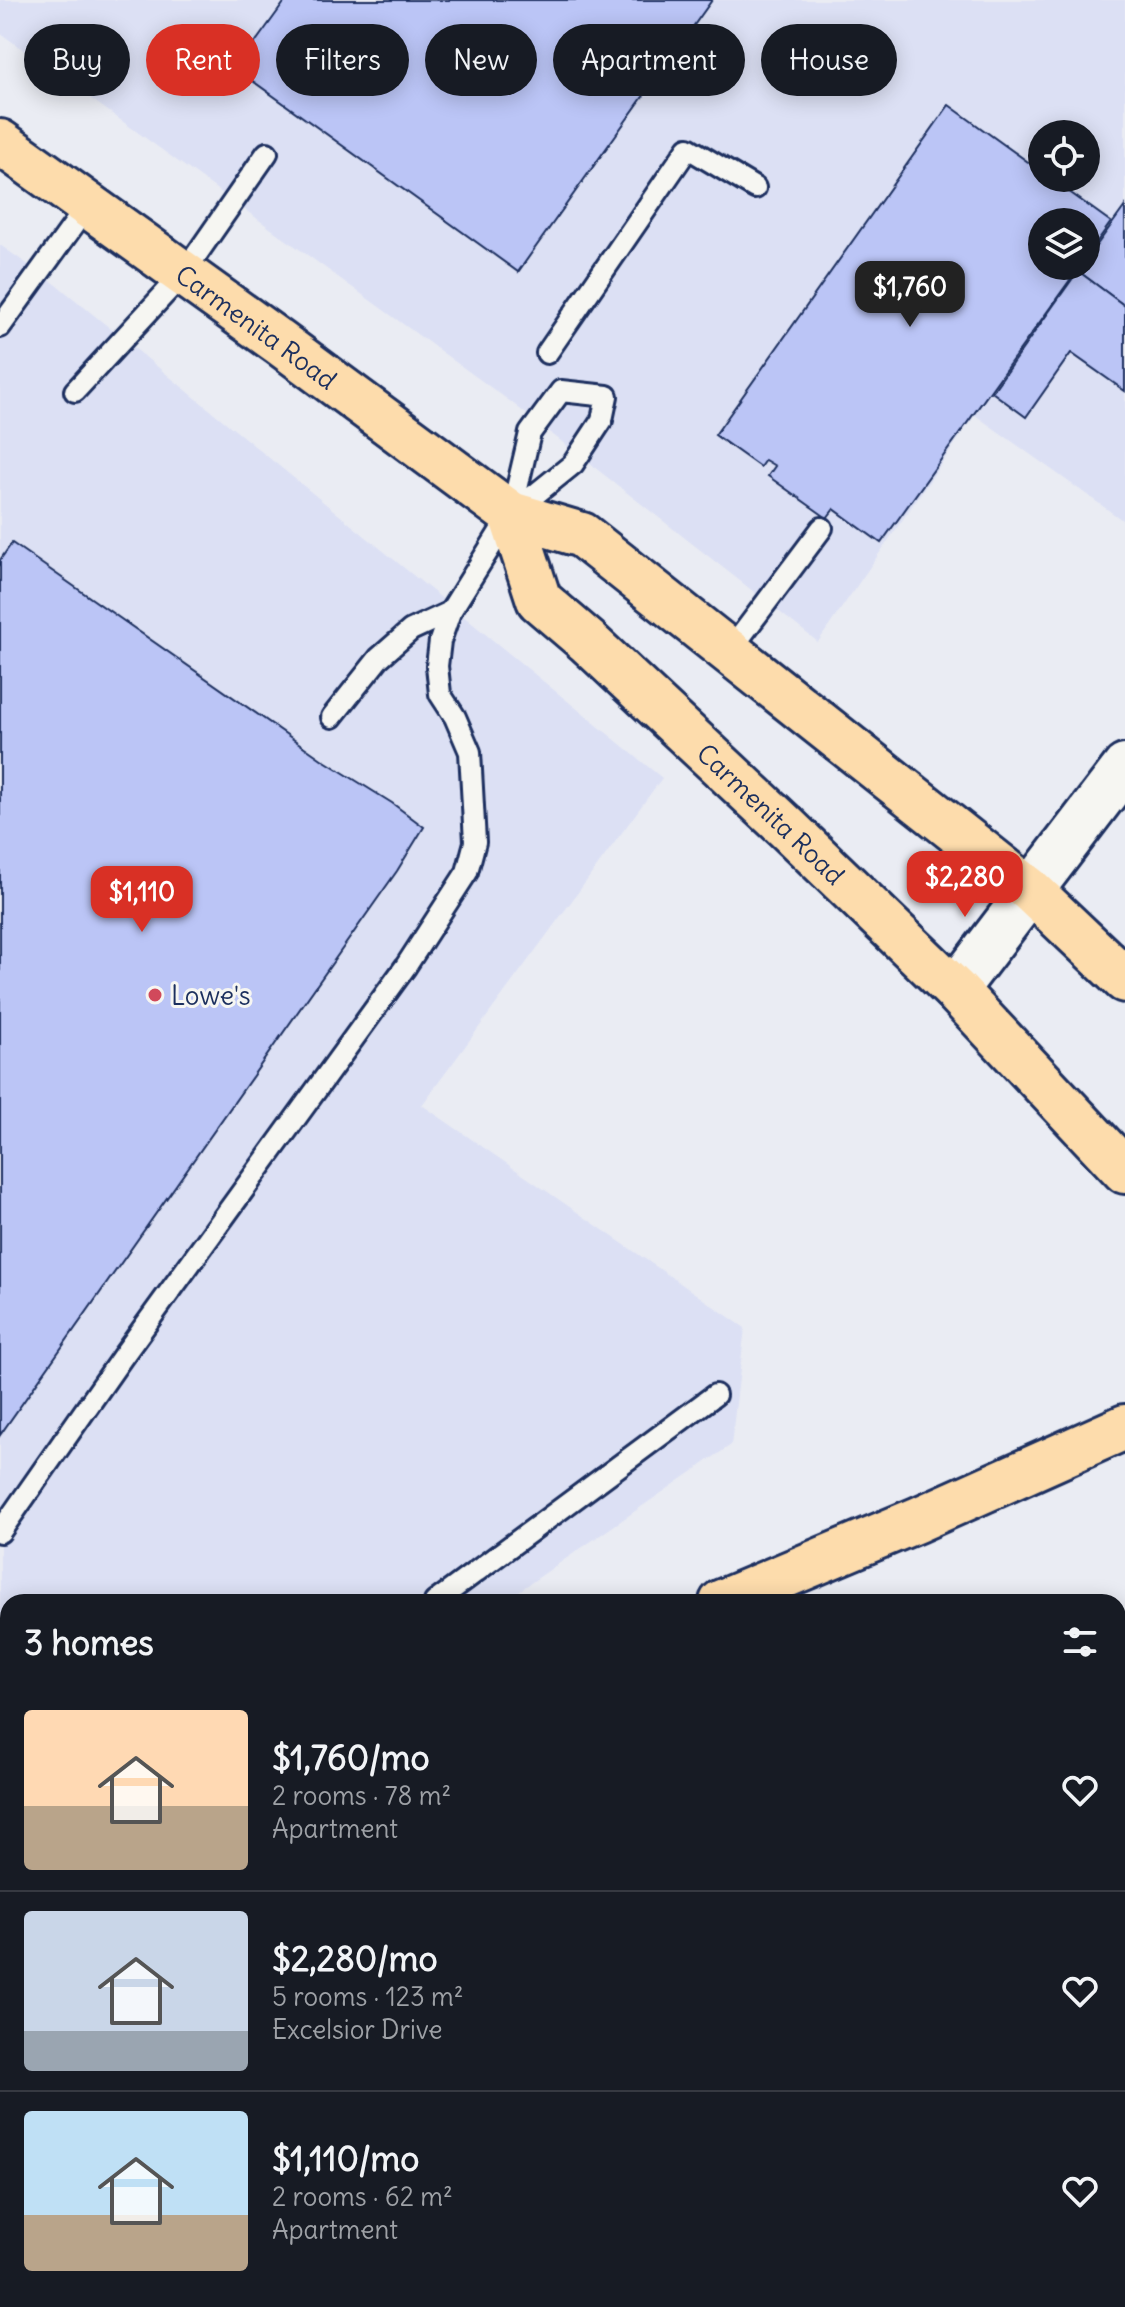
<!DOCTYPE html>
<meta charset="utf-8">
<style>
:root{--surface:#171b24;--page:#20242c;--text:#f1f3f6;--muted:#9ea1a6;--line:#363941;--accent:#d93025}
body{margin:0;font-family:Delius,sans-serif;background:var(--page);color:var(--text);height:100vh;display:flex;flex-direction:column;font-size:30px;white-space:nowrap}
*{box-sizing:border-box;margin:0}
p{font-size:26px;color:var(--muted)}
.icon{flex:none;width:44px;height:44px;fill:none;stroke:currentColor;stroke-width:2;stroke-linecap:round;stroke-linejoin:round}
.map{position:relative;flex:1;overflow:hidden}
.drawer{position:absolute;left:0px;top:1594px;width:1126px;height:714px;display:flex;flex-direction:column;background:var(--surface);border-radius:24px 24px 0 0;box-shadow:0 4px 20px #0003}
.drawer>*{flex:none}
.top-card{position:absolute;left:24px;top:24px;width:1078px;height:72px;display:flex;gap:16px}
.controls{position:absolute;left:1028px;top:120px;display:grid;gap:16px}
.controls a{display:grid;place-items:center;width:72px;height:72px;border-radius:50%;background:var(--surface);box-shadow:0 4px 20px #0003;font-size:40px}
.price{position:absolute;translate:-50% -68px;padding:0 18px;border-radius:16px;background:var(--accent);color:#fff;font-size:26px;line-height:52px;filter:drop-shadow(0 2px 4px #0008)}
.price::after{content:'';position:absolute;left:50%;top:48px;width:24px;height:18px;margin-left:-12px;background:inherit;clip-path:polygon(0 0,100% 0,50% 100%)}
.price.current{background:#222;color:#fff}
ul{padding:0;list-style:none}
li{display:flex;align-items:center;gap:24px;height:200px;padding:0 24px}
li+li{border-top:2px solid var(--line)}
li span{display:grid;place-items:center;flex:none;width:224px;height:160px;border-radius:8px;color:#555}
li>.icon{margin-inline-start:auto}
span .icon{width:96px;height:96px;fill:#fffc;stroke-width:1}
li b{font-size:34px}
h2{display:flex;justify-content:space-between;align-items:center;height:96px;padding:0 24px;font-size:34px}
.tag{padding:0 28px;border-radius:36px;background:var(--surface);box-shadow:0 4px 20px #0003;font-size:28px;line-height:72px}
.tag.current{background:var(--accent);color:#fff}
.map>svg:first-child{display:block}
</style>
<div class="map">
<svg width="1125" height="2307" viewBox="0 0 1125 2307">
<rect width="100%" height="100%" fill="#eaecf3"/>
<filter id="ink" filterUnits="userSpaceOnUse"><feTurbulence type="fractalNoise" baseFrequency=".0125" numOctaves="2"/><feDisplacementMap in="SourceGraphic" scale="16" xChannelSelector="R" yChannelSelector="G"/><feConvolveMatrix kernelMatrix="1 2 1 2 8 2 1 2 1" color-interpolation-filters="sRGB"/></filter>
<g filter="url(#ink)">
<!-- built -->
<g fill="#dce0f4" fill-rule="evenodd">
<path d="M0,0H1125V522L975,415L818,642L511,402L0,33ZM1042,134H1086V178H1042ZM1042,222H1086V266H1042Z"/>
<path d="M0,245L57,285L662,778L422,1105L745,1328L731,1445L503,1602H8V1874L0,1878Z"/>
<path d="M1125,2230V2307H726L768,2300H1118V2232Z"/>
</g>
<!-- building -->
<g fill="#bbc5f6" stroke="#1b2f5e" stroke-width="2">
<path d="M286,0H712L518,272L236,69Z"/>
<path d="M949,105L1042,172V178H1050L1111,222L1086,257V222H1042V266H1080L881,543L834,509L827,518L768,476L775,466L765,460L760,467L715,435Z"/>
<path d="M1125,206V306L1078,271L1081,266H1086V260Z"/>
<path d="M1078,271L1125,306V391L1071,353L1026,417L992,392Z"/>
<path d="M12,543L323,760L392,803L424,827L397,871L0,1435V560Z"/>
</g>
<g fill="none" stroke-linecap="round" stroke-linejoin="round">
<defs>
<g id="service">
<path d="M0,327L88,205"/>
<path d="M547,353L688,148L755,188"/>
<path d="M75,391L183,274L267,153"/>
<path d="M729,652L822,528"/>
<path d="M332,717L379,658L411,630L450,612"/>
<path d="M0,1532L123,1356L406,966L467,872L475,842L470,752L455,717L440,694L437,666L440,641L450,612L511,514L573,464L602,420L607,396L561,391L530,433L511,514"/>
<path d="M435,1602L715,1395"/>
<path d="M0,1837L8,1833"/>
</g>
<g id="tertiary">
<path d="M955,990L1125,767"/>
<path d="M1118,2173L1125,2172"/>
<path d="M389,2307L431,2300"/>
</g>
<g id="primary">
<path id="s1" d="M0,142L280,343L511,514L582,535L1030,890L1125,980"/>
<path id="s2" d="M511,514L539,600L587,641L786,827L955,990L1125,1171"/>
</g>
<g id="motorway">
<path d="M722,1602L917,1520L1125,1427"/>
<path d="M1118,1665L1125,1662"/>
<path d="M1118,1721L1125,1718"/>
<path d="M1118,1795L1125,1792"/>
<path d="M1118,1855L1125,1852"/>
<path d="M0,1929L8,1926"/>
<path d="M0,2037L8,2035"/>
<path d="M1118,2052L1125,2050"/>
<path d="M0,2090L8,2088"/>
<path d="M0,2157L8,2154"/>
<path d="M0,2223L8,2220"/>
<path d="M84,2307L113,2300"/>
</g>
</defs>
<!-- service casing -->
<use href="#service" stroke="#1b2f5e" stroke-width="26"/>
<!-- tertiary casing -->
<use href="#tertiary" stroke="#1b2f5e" stroke-width="50"/>
<!-- primary casing -->
<use href="#primary" stroke="#1b2f5e" stroke-width="50"/>
<!-- motorway casing -->
<use href="#motorway" stroke="#1b2f5e" stroke-width="50"/>
<!-- service -->
<use href="#service" stroke="#f6f6f2" stroke-width="20"/>
<!-- tertiary -->
<use href="#tertiary" stroke="#f6f6f2" stroke-width="44"/>
<!-- primary -->
<use href="#primary" stroke="#fddcac" stroke-width="44"/>
<!-- motorway -->
<use href="#motorway" stroke="#fddcac" stroke-width="44"/>
</g>
</g>
<!-- markers -->
<circle fill="#d1495b" stroke="#f6f6f2" stroke-width="3" cx="155" cy="995" r="8"/>
<g text-anchor="middle" dominant-baseline="central" stroke-width="6" stroke-linejoin="round" paint-order="stroke">
<!-- street labels -->
<g font-size="26" fill="#1b2f5e" stroke="#f6f6f2">
<text stroke="none"><textPath href="#s1" startOffset="316">Carmenita Road</textPath></text>
<text stroke="none"><textPath href="#s2" startOffset="406">Carmenita Road</textPath></text>
</g>
<!-- poi labels -->
<g font-size="26" fill="#1b2f5e" stroke="#f6f6f2" text-anchor="start">
<text x="171" y="995">Lowe's</text>
</g>
</g>
</svg>
<div class="controls">
<a><svg class="icon" aria-label="locate" viewBox="0 0 24 24"><circle cx="12" cy="12" r="6"/><path d="M12 2v4M12 18v4M2 12h4M18 12h4"/></svg></a>
<a><svg class="icon" aria-label="layers" viewBox="0 0 24 24"><path d="M12 4l9 5-9 5-9-5zM3 14l9 5 9-5"/></svg></a>
</div>
<b class="price current" style="left:910px;top:329px">$1,760</b>
<b class="price" style="left:965px;top:919px">$2,280</b>
<b class="price" style="left:142px;top:934px">$1,110</b>
<div class="top-card">
<a class="tag">Buy</a>
<a class="tag current">Rent</a>
<a class="tag">Filters</a>
<a class="tag">New</a>
<a class="tag">Apartment</a>
<a class="tag">House</a>
</div>
<section class="drawer">
<h2>3 homes<svg class="icon" aria-label="filters" viewBox="0 0 24 24"><path d="M4 7h16M4 17h16"/><circle cx="9" cy="7" r="2"/><circle cx="15" cy="17" r="2"/></svg></h2>
<ul>
<li><span style="background:linear-gradient(#ffd9b3 60%,#b9a48a 0)"><svg class="icon" aria-label="home" viewBox="0 0 24 24"><path d="M3 11l9-7 9 7M6 9v11h12V9"/></svg></span><div><b>$1,760/mo</b><p>2 rooms · 78 m²</p><p>Apartment</p></div><svg class="icon" aria-label="heart" viewBox="0 0 24 24"><path d="M12 20l-8-8c-3-5 5-10 8-4 3-6 11-1 8 4z"/></svg></li>
<li><span style="background:linear-gradient(#c9d6e8 75%,#9aa5b1 0)"><svg class="icon" aria-label="home" viewBox="0 0 24 24"><path d="M3 11l9-7 9 7M6 9v11h12V9"/></svg></span><div><b>$2,280/mo</b><p>5 rooms · 123 m²</p><p>Excelsior Drive</p></div><svg class="icon" aria-label="heart" viewBox="0 0 24 24"><path d="M12 20l-8-8c-3-5 5-10 8-4 3-6 11-1 8 4z"/></svg></li>
<li><span style="background:linear-gradient(#bfe0f5 65%,#b9a48a 0)"><svg class="icon" aria-label="home" viewBox="0 0 24 24"><path d="M3 11l9-7 9 7M6 9v11h12V9"/></svg></span><div><b>$1,110/mo</b><p>2 rooms · 62 m²</p><p>Apartment</p></div><svg class="icon" aria-label="heart" viewBox="0 0 24 24"><path d="M12 20l-8-8c-3-5 5-10 8-4 3-6 11-1 8 4z"/></svg></li>
</ul>
</section>
</div>
